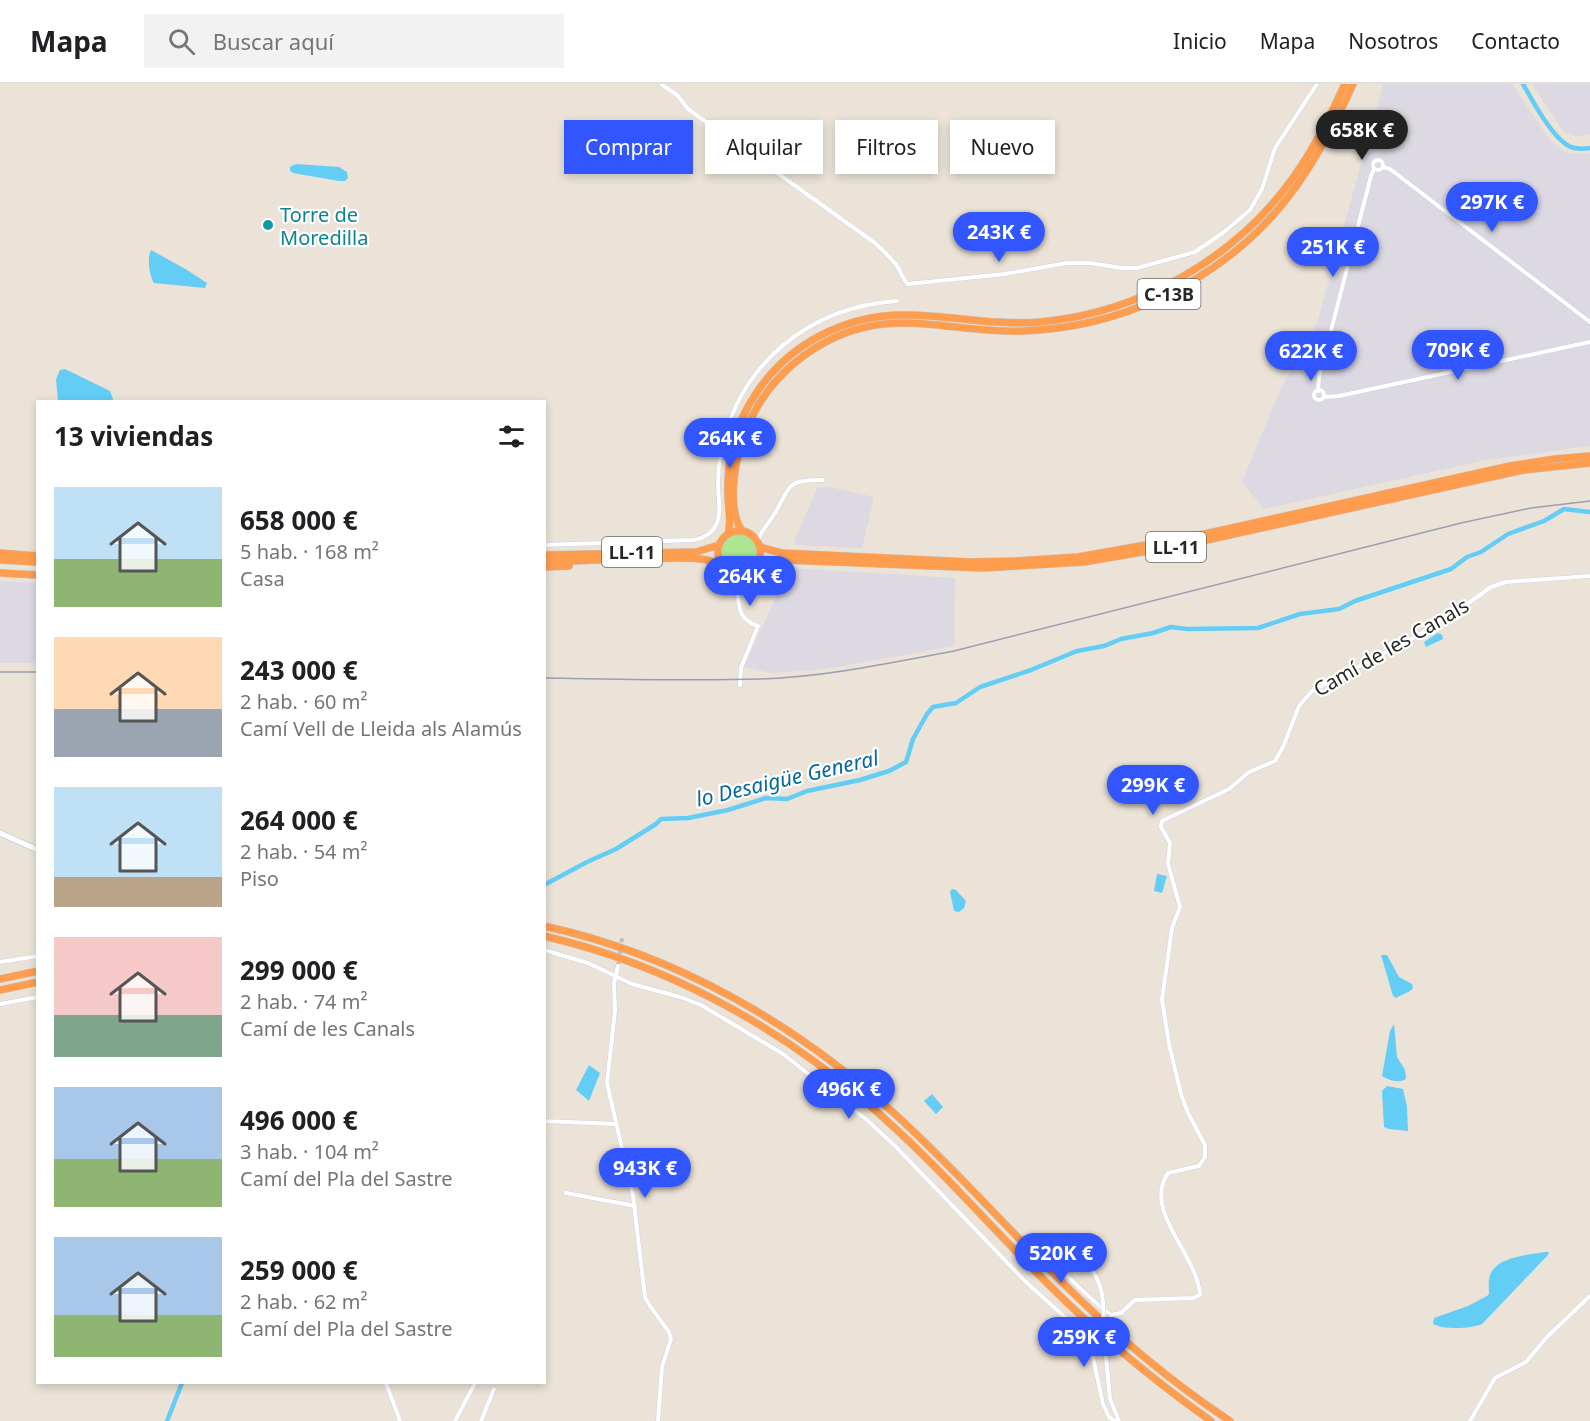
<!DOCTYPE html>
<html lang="es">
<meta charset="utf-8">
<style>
:root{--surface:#fff;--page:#f2f2f2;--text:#202124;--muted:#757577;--line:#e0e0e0;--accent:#3155ff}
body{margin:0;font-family:"Noto Sans",sans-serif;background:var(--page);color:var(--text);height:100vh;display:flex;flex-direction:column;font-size:22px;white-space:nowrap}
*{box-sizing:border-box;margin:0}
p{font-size:20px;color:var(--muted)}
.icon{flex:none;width:33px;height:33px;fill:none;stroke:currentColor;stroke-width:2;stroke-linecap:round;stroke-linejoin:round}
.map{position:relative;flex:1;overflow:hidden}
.panel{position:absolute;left:36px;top:316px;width:510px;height:984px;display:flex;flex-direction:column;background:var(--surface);border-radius:0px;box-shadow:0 3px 9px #0003}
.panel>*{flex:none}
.top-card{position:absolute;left:564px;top:36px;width:570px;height:54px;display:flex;gap:12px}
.price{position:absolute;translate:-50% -51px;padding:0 14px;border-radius:21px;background:var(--accent);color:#fff;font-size:20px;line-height:39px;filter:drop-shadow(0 2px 3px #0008)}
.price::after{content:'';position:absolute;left:50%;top:36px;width:18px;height:14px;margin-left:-9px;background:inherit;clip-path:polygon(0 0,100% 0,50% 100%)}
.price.on{background:#222;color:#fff}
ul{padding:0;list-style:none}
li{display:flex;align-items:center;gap:18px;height:150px;padding:0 18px}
li span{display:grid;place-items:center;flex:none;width:168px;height:120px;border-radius:0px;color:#555}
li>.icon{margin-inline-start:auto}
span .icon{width:72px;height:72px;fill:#fffc;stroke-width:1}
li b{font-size:26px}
h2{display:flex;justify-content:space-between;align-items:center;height:72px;padding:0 18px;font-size:26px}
.tag{padding:0 21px;border-radius:0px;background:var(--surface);box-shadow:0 3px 9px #0003;font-size:21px;line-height:54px}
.tag.on{background:var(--accent);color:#fff}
header{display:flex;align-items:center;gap:36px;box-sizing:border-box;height:84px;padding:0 30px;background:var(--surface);border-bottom:2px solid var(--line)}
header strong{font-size:28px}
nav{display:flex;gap:33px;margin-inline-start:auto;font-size:21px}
.search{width:420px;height:54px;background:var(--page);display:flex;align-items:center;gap:15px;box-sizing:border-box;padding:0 21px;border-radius:0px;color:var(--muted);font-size:22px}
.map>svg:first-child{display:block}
</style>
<header>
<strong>Mapa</strong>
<div class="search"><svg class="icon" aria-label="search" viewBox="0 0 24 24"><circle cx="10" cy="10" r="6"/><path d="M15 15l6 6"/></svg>Buscar aquí</div>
<nav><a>Inicio</a><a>Mapa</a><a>Nosotros</a><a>Contacto</a></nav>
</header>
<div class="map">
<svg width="1590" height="1337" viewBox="0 0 1590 1337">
<rect width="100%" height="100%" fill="#ebe3d7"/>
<!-- industrial -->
<g fill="#dcd9e3">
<path d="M1383,0H1512L1550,56L1558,63L1568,70H1590V362L1486,376L1264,425L1242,398L1280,306L1317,239Z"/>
<path d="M1532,0H1590V50L1577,53L1563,47Z"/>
<path d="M830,403L874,413L862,464L798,461L794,458L817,404Z"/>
<path d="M789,484L955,494L954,562L826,585L771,589L744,583Z"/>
<path d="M0,497L37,499V579H0Z"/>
</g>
<!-- green -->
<circle fill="#ace690" cx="739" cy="468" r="18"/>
<!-- water -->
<g fill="#63cdf5">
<path d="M296,80L339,83L347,88L348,94L345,97H339L293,89L290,87V83Z"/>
<path d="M151,166L187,186L207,199L205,204L154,199C149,191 147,174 151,166Z"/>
<path d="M65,285L110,307L114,318H58L56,295L60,286Z"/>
<path d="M1438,549L1442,551L1443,555L1426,563L1424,558Z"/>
<path d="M1157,790L1167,792L1162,809L1154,807Z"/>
<path d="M952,805L956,806L966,817L964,824L959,828L954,827L950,808Z"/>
<path d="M1381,871H1387L1399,893L1412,900L1413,904L1410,907L1396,914L1393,912Z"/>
<path d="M1394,940L1397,973L1405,986L1406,995C1398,1000 1389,996 1382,992L1390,947Z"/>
<path d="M589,981L600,989L589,1017L576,1006Z"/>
<path d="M1387,1002L1403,1005L1407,1023L1408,1047L1389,1045L1384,1043L1382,1007Z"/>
<path d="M932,1010L943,1023L936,1030L924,1017Z"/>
<path d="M1545,1168H1549L1548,1171L1482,1240C1469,1245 1445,1246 1433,1240L1434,1234L1468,1222L1487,1212L1489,1210C1489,1204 1488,1197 1490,1191C1497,1172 1529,1171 1545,1168Z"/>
</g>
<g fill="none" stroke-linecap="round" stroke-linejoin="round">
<!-- canal -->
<g stroke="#63cdf5" stroke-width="4.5">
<path d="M1523,0C1533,17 1550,50 1567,61C1573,65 1583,65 1590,64"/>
<path d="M544,801L587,778L616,765L656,740L661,735L688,734L728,726L766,714L787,715L807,707L860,696L889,687L906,678L913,655L927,630L933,623L956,619L980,603L1031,586L1077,567L1104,562L1121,555L1153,549L1171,543L1187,545L1258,544L1300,530L1339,525L1355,517L1451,485L1467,473L1481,468L1508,450L1544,437L1564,425L1590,428"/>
<path d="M167,1337L182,1299"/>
</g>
<!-- street-tunnel -->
<path stroke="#c4bdb4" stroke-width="4" stroke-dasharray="4 2" stroke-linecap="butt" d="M618,882L622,854"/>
<defs>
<g id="street">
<path d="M661,0L677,11L688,25L875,159C884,167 891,174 897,182C902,189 902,195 908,200L1005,190L1067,179H1090L1122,184H1137L1195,168L1224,148L1250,126L1262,105L1275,64L1317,0"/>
<circle cx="1378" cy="81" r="5"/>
<path d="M1383,83L1390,85L1590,238"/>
<circle cx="1319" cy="311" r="5"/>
<path d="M1318,307L1319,293L1371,92L1374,85"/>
<path d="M1324,313L1339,312L1590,258"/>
<path d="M758,457C761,446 768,441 773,432C791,404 784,395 823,396"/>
<path d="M544,461L694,456C703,454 712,450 716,441C722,430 718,413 718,400C718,390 719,379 721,369C738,280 809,223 897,217"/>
<path d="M732,488C744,510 729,532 758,542L741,584L740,601"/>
<path d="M739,506L742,495L747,489"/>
<path d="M544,866L588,879L632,900L680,913L701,921L783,970L867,1036L895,1062L1025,1197L1089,1255L1103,1320L1109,1333L1115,1337"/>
<path d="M0,878L38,872"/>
<path d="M618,882L614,899L615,927L607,999L633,1112L645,1213L650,1222L669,1248L671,1255L662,1283L658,1337"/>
<path d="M0,920L38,913"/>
<path d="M544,1037L616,1040"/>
<path d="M566,1109L635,1122"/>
<path d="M1033,1151C1038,1167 1096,1220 1111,1231L1121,1229L1135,1216L1193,1214L1200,1211C1198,1171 1142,1127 1168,1089L1199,1082L1205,1073V1061L1188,1029L1181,1010L1169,960L1162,916L1172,844L1180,823L1168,780L1170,759L1161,743L1162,737L1229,705L1249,688L1275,677L1283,663L1299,622L1312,607L1413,554L1456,528L1491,503L1506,498L1590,492"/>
<path d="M1033,1151C1069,1166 1100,1175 1103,1219"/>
<path d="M1106,1273L1110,1315L1119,1337"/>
<path d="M386,1299L400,1337"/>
<path d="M455,1337L475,1299"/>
<path d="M481,1337L494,1305"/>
<path d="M1470,1337L1495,1294L1526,1278L1547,1253L1590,1212"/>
</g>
<path id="secondary" d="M0,749L38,766"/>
<g id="highway">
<path d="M742,447C727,425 734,382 742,358C763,289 829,239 902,239C943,239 983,249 1024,247C1071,245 1118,234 1160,214C1260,167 1309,98 1353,0"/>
<path d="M728,450C732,437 728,423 728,410C727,375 736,340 755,311C788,260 845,231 904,231C950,231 994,242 1040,238C1140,229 1237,174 1295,91C1315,63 1330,32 1345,0"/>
<path d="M760,463L782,469L970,478L1015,477L1078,473L1191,453L1510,382L1555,375L1590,372"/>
<path d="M0,469L38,472"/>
<path d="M544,471L696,468L719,461"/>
<path d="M0,476L38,478"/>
<path d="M544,478C578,477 612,475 646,475C664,474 682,473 701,475C707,476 717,478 723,481C730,486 734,491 743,489C758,486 765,469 757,457C742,433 706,455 722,481"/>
<path d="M756,481L785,476L983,484L1084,478L1189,460L1523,386L1590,379"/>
<path d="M544,483L569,482"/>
<path d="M0,489L38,491"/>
<path d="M544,842C677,871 796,940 896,1031C953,1083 1004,1141 1059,1195C1111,1247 1168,1296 1230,1337"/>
<path d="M544,852C665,880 775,940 868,1020C932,1075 988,1140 1048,1200C1098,1250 1153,1296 1211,1337"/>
<path d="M0,895L38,887"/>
<path d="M0,906L38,898"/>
</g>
</defs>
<!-- street casing -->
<use href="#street" stroke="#cdd1e2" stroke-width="5"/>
<!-- secondary casing -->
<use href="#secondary" stroke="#cdd1e2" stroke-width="7"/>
<!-- highway casing -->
<use href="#highway" stroke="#c7c7c7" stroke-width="8"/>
<!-- street -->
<use href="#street" stroke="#fff" stroke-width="4"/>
<!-- secondary -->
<use href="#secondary" stroke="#fff" stroke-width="5"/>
<!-- highway -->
<use href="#highway" stroke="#ff9d4f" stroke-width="7"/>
<!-- rail -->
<g stroke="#9a9eb3" stroke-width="1.5">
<path d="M0,588H38"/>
<path d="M544,594C616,595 688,597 760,595C825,593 890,579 954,567L1461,439L1531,424L1590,417"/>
</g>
<defs>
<path id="street-bridge" d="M1103,1219L1106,1273"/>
</defs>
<!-- street-bridge casing -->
<use href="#street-bridge" stroke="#cdd1e2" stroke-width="5" stroke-linecap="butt"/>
<!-- street-bridge -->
<use href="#street-bridge" stroke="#fff" stroke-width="4"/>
</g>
<!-- markers -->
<circle fill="#0f9aa8" stroke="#fff" stroke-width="2" cx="268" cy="141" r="6"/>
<g text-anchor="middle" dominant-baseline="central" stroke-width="4.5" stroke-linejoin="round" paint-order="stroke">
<!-- shield labels -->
<g fill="#fff" stroke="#686868" stroke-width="1.5">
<rect x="1137.5" y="195" width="63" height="30" rx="4.5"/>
<rect x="1146" y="448" width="60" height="30" rx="4.5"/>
<rect x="602" y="453" width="60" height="30" rx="4.5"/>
</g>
<g font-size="18" font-weight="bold" fill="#272727">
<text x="1169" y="210">C-13B</text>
<text x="1176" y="463">LL-11</text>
<text x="632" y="468">LL-11</text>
</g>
<!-- culture labels -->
<g font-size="20" fill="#0d838f" stroke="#fff" text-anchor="start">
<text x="280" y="130">Torre de<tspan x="280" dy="23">Moredilla</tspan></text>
</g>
<!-- street labels -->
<g font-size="20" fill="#272727" stroke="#fff">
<text transform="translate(1391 563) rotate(-30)">Camí de les Canals</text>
</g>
<!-- water labels -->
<g font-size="21" font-style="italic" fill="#06689d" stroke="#fff">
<text transform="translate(787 694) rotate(-13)">lo Desaigüe General</text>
</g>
</g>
</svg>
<b class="price on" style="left:1362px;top:77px">658K €</b>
<b class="price" style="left:1492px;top:149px">297K €</b>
<b class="price" style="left:999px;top:179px">243K €</b>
<b class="price" style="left:1333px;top:194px">251K €</b>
<b class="price" style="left:1458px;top:297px">709K €</b>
<b class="price" style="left:1311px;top:298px">622K €</b>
<b class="price" style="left:730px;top:385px">264K €</b>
<b class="price" style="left:750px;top:523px">264K €</b>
<b class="price" style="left:1153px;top:732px">299K €</b>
<b class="price" style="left:849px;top:1036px">496K €</b>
<b class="price" style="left:645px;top:1115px">943K €</b>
<b class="price" style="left:1061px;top:1200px">520K €</b>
<b class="price" style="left:1084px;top:1284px">259K €</b>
<div class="top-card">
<a class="tag on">Comprar</a>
<a class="tag">Alquilar</a>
<a class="tag">Filtros</a>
<a class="tag">Nuevo</a>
</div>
<section class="panel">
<h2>13 viviendas<svg class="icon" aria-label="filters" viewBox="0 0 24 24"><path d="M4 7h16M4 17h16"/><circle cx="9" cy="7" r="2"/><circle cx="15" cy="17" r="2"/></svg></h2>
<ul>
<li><span style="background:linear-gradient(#bfe0f5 60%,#8fb573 0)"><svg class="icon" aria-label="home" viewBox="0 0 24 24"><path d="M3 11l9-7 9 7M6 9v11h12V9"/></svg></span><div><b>658 000 €</b><p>5 hab. · 168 m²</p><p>Casa</p></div></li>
<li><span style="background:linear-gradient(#ffd9b3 60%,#9aa5b1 0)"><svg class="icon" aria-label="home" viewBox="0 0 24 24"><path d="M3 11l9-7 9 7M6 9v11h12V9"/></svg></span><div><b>243 000 €</b><p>2 hab. · 60 m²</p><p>Camí Vell de Lleida als Alamús</p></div></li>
<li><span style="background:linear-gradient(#bfe0f5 75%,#b9a48a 0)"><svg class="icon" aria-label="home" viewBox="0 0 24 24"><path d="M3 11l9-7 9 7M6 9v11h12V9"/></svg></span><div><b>264 000 €</b><p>2 hab. · 54 m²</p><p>Piso</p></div></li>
<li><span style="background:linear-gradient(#f6c9c9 65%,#7fa58c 0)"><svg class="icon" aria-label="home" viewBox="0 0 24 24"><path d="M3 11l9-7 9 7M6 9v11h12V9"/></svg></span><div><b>299 000 €</b><p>2 hab. · 74 m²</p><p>Camí de les Canals</p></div></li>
<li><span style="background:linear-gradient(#a9c7e8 60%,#8fb573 0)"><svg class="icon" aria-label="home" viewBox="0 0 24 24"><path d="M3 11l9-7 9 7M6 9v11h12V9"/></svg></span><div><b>496 000 €</b><p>3 hab. · 104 m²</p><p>Camí del Pla del Sastre</p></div></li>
<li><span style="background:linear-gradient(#a9c7e8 65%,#8fb573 0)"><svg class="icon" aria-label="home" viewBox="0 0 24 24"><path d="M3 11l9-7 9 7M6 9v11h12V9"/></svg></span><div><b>259 000 €</b><p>2 hab. · 62 m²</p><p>Camí del Pla del Sastre</p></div></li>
</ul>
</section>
</div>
